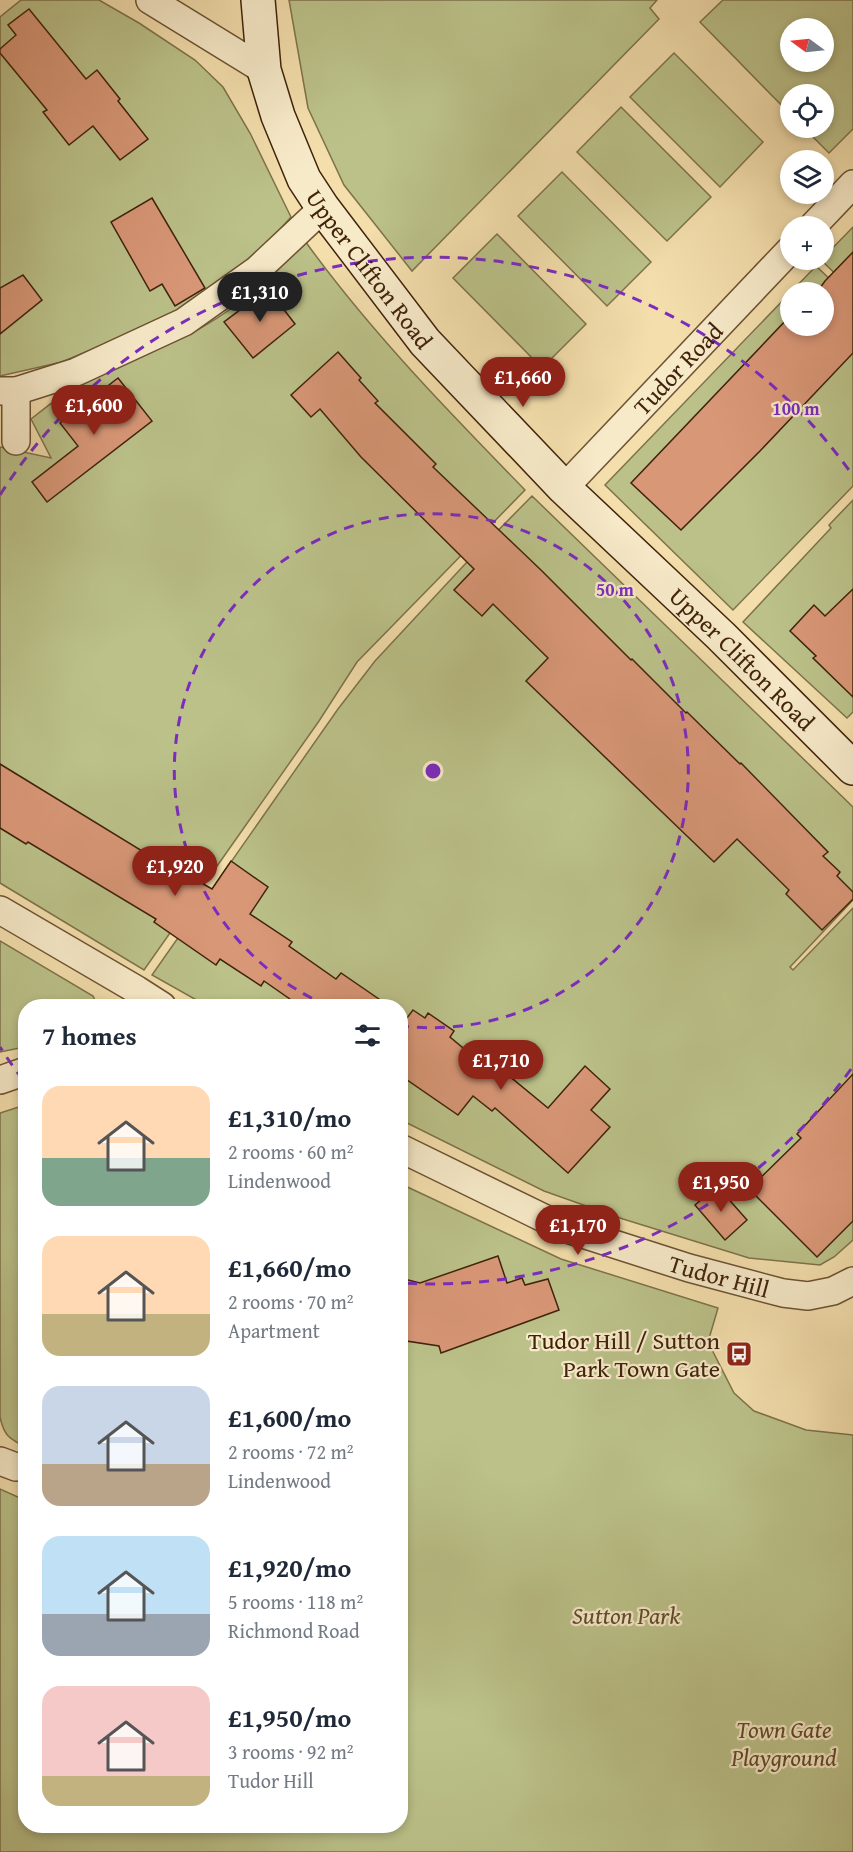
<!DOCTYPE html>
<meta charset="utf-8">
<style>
:root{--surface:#fff;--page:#f2f2f3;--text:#1f2937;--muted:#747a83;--accent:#8f2418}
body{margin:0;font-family:"Gentium Book Plus",serif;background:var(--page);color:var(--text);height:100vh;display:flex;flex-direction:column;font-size:22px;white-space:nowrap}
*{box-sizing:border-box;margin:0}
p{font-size:20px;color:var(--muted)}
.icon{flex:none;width:33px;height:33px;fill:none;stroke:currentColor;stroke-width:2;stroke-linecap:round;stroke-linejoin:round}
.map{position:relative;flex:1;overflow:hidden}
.sheet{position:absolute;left:18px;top:999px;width:390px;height:834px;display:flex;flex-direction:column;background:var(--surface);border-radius:24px;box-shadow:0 3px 9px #0003}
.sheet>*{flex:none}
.needle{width:39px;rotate:285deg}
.tools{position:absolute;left:780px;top:18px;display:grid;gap:12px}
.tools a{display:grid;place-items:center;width:54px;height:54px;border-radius:50%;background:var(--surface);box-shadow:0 3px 9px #0003;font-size:30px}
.price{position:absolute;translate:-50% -51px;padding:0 14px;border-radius:21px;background:var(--accent);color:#fff;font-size:20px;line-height:39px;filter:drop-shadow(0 2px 3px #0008)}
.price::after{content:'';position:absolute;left:50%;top:36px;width:18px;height:14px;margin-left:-9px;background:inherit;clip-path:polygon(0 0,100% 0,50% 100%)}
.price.current{background:#222;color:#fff}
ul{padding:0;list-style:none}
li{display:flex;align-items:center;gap:18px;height:150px;padding:0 24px}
li span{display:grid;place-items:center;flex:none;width:168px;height:120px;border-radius:18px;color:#555}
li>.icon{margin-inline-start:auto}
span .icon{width:72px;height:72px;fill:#fffc;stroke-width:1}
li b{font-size:26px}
h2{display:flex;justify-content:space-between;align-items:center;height:72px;padding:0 24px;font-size:26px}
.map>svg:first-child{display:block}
</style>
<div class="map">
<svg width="853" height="1852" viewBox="0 0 853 1852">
<rect width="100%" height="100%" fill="#f3deac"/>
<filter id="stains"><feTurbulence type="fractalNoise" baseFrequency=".00333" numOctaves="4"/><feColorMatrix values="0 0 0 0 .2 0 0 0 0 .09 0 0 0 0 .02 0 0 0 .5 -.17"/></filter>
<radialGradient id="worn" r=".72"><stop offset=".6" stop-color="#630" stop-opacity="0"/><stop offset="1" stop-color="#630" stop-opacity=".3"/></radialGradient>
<!-- green -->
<g fill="#bbc189" stroke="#7e724a" stroke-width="1.5" fill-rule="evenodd">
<path d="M21,0H99L139,23L195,60L223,87L250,133L291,217L255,257L173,315L62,362L0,376V17Z"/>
<path d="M289,0H657L650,8L659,19L412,271L344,185L308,108Z"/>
<path d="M723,0H853V129L829,153L804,128H824V94H790V114L700,22ZM790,28H824V62H790Z"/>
<path d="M674,53L763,142L720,187L630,97Z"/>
<path d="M621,107L711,197L667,241L577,152Z"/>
<path d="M562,172L651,262L607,306L518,216Z"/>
<path d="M853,227V291L821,260Z"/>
<path d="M497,234L586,324L542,368L453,278Z"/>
<path d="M305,241C370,331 448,411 525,490L357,662L319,721L144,970L0,883V447L51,458L31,419C55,399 80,383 108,370C139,355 174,344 204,326C242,305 275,271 305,241Z"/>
<path d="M816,266L853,301V486L733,610L605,485ZM790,292H824V326H790Z"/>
<path d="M532,496L853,807V900L790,967L793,970L853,908V1240L834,1257L820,1265L749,1258L623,1219L544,1191L401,1120L400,1006H207L152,975L338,709L375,661L467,562Z"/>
<path d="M853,500V712L847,718L743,622L831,528L829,525Z"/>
<path d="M0,941L93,996L98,1006H26L25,1047L0,1052Z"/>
<path d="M25,1105H26L25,1447C9,1438 4,1436 0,1417V1113Z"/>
<path d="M401,1184L561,1259L718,1308L708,1342L734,1393L754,1411L806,1430L853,1435V1852H0V1489L20,1498L25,1490L26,1826H400Z"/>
</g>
<!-- building -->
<g fill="#d89777" stroke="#40230b" stroke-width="1.5">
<path d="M29,9L86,79L97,70L120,99L118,101L148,139L120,160L93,126L69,145L43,112L47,110L0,53V49L16,35L8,25Z"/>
<path d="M152,198L205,288L175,306L162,284L150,291L111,222Z"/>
<path d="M853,252V353L760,451L681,530L631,483L790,316V326H824V292H817L825,281Z"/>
<path d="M23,275L42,300L0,334V288Z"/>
<path d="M268,289L295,324L253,358L224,322Z"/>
<path d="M338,352L361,378L359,380L378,401L375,403L436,464L433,467L542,571L631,660L632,659L686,713L687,712L740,764L741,763L828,852L823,856L840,872L837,876L853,892V899L822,930L786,894L789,890L737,839L714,862L526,681L548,658L493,604L482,616L454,590L474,569L361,457L320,409L311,417L291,395Z"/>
<path d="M118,378L152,421L47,502L32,482L78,446L60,423Z"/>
<path d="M853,589V697L813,658L816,656L790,631L814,605L825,616Z"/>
<path d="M0,764L155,859L156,857L212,889L231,861L268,887L250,914L292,942L289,946L336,979L341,973L389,1006H300L264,981L261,986L220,959L216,965L154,922L156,919L28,842L26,844L0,828Z"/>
<path d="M413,1010L425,1018L428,1013L454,1031L450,1037L492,1072L497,1066L548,1108L585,1066L610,1089L591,1110L610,1127L568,1173L495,1108L492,1111L473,1096L458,1115L400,1075V1027Z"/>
<path d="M853,1074V1221L817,1257L749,1189L801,1138L797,1134Z"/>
<path d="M717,1186L747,1220L725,1240L695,1205Z"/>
<path d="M498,1256L507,1283L522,1278L525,1285L548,1279L559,1310L441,1353L439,1346L400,1340V1278L420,1283Z"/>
</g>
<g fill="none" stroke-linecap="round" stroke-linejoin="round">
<defs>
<g id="street">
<path d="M150,0L264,70"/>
<path d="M813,226L853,184"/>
<path d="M0,391H16L76,372L184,322L257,270L323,208"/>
<path d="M16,391V441"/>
<path id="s1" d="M564,488L790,250"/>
<path d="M0,910L137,990L162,1006"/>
<path d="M0,1080L26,1071"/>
<path id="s2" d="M400,1148L564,1228L689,1268L783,1293L808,1296L833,1291L853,1281"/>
<path d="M0,1461L16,1467"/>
</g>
<g id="secondary">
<path id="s3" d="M258,0L264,70L278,116L304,179L323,208L425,342L564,488L721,636L853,768"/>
</g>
</defs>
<!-- street casing -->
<use href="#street" stroke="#6d5233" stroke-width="30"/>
<!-- secondary casing -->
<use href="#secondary" stroke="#40230b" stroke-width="36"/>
<!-- street -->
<use href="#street" stroke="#f7eac9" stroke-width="27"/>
<!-- secondary -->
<use href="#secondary" stroke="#f7eac9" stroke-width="33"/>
</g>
<!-- distance rings -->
<g fill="none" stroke="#7b2cbf" stroke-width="3" stroke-dasharray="10 8">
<path d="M328 1006A257 257 0 1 1 402 1026"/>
<path d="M851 1069A513 513 0 0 1 402 1283M23 1080A513 513 0 0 1 0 1047M0 495A513 513 0 0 1 851 473"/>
</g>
<!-- icons -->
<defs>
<symbol id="bus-square" viewBox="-11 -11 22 22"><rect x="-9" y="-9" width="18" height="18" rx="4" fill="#8f2418" stroke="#f7eac9"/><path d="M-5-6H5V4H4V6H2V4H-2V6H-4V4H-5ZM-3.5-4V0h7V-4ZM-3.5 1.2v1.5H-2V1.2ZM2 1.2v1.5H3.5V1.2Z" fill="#fff"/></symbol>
</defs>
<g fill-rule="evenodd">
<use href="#bus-square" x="724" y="1339" width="30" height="30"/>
</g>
<g text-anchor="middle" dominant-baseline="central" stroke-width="4.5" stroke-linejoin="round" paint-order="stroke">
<!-- street labels -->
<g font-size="24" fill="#40230b" stroke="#f7eac9">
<text stroke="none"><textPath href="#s3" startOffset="298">Upper Clifton Road</textPath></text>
<text stroke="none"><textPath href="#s1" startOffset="165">Tudor Road</textPath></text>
<text stroke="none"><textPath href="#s3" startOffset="838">Upper Clifton Road</textPath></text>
<text stroke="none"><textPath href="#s2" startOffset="345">Tudor Hill</textPath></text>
</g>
<!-- poi labels -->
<g font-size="24" fill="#40230b" stroke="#f7eac9" text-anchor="end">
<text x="720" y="1340">Tudor Hill / Sutton<tspan x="720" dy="28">Park Town Gate</tspan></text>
</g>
<!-- park labels -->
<g font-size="24" font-style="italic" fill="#5f4a2a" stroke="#f7eac9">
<text x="626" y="1615">Sutton Park</text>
<text x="784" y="1729">Town Gate<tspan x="784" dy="28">Playground</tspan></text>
</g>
</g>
<circle cx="433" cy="771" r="9" fill="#7b2cbf" stroke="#f7eac9" stroke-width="3"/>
<g font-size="18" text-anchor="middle" font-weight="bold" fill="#7b2cbf" stroke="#f7eac9" stroke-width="4.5" stroke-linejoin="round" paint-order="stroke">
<text x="796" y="415">100 m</text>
<text x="615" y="596">50 m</text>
</g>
<rect width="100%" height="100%" filter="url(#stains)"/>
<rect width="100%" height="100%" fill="url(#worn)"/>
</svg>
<div class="tools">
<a><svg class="needle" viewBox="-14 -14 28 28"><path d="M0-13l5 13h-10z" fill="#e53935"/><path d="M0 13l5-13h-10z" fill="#747a83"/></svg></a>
<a><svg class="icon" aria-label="locate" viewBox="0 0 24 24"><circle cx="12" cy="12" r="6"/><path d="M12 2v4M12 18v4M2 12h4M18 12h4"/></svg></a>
<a><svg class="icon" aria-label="layers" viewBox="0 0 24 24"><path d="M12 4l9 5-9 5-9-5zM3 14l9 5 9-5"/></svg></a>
<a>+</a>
<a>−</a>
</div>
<b class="price current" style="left:260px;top:323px">£1,310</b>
<b class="price" style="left:523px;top:408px">£1,660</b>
<b class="price" style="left:94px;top:436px">£1,600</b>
<b class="price" style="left:175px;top:897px">£1,920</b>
<b class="price" style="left:501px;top:1091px">£1,710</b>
<b class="price" style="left:721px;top:1213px">£1,950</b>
<b class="price" style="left:578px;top:1256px">£1,170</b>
<section class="sheet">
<h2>7 homes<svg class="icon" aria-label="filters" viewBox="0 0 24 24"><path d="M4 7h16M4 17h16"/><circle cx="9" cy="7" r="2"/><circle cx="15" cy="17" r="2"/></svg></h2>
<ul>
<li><span style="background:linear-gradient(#ffd9b3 60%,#7fa58c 0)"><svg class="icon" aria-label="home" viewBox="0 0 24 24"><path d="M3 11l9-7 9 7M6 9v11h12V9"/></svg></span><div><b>£1,310/mo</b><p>2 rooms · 60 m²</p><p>Lindenwood</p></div></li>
<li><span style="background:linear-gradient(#ffd9b3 65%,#c2b280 0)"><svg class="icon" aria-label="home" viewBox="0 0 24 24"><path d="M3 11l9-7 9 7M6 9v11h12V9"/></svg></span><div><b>£1,660/mo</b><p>2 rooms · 70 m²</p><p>Apartment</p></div></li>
<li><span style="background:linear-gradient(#c9d6e8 65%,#b9a48a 0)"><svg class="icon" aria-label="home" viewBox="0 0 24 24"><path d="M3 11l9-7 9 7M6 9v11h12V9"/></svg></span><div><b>£1,600/mo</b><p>2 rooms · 72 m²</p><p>Lindenwood</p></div></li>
<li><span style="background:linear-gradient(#bfe0f5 65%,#9aa5b1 0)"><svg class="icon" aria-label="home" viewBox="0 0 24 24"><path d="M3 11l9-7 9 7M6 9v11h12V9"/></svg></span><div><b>£1,920/mo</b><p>5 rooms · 118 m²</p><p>Richmond Road</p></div></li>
<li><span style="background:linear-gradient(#f6c9c9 75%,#c2b280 0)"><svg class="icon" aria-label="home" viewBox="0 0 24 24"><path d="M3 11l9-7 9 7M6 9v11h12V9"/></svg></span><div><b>£1,950/mo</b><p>3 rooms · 92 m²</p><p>Tudor Hill</p></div></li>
</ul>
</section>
</div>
